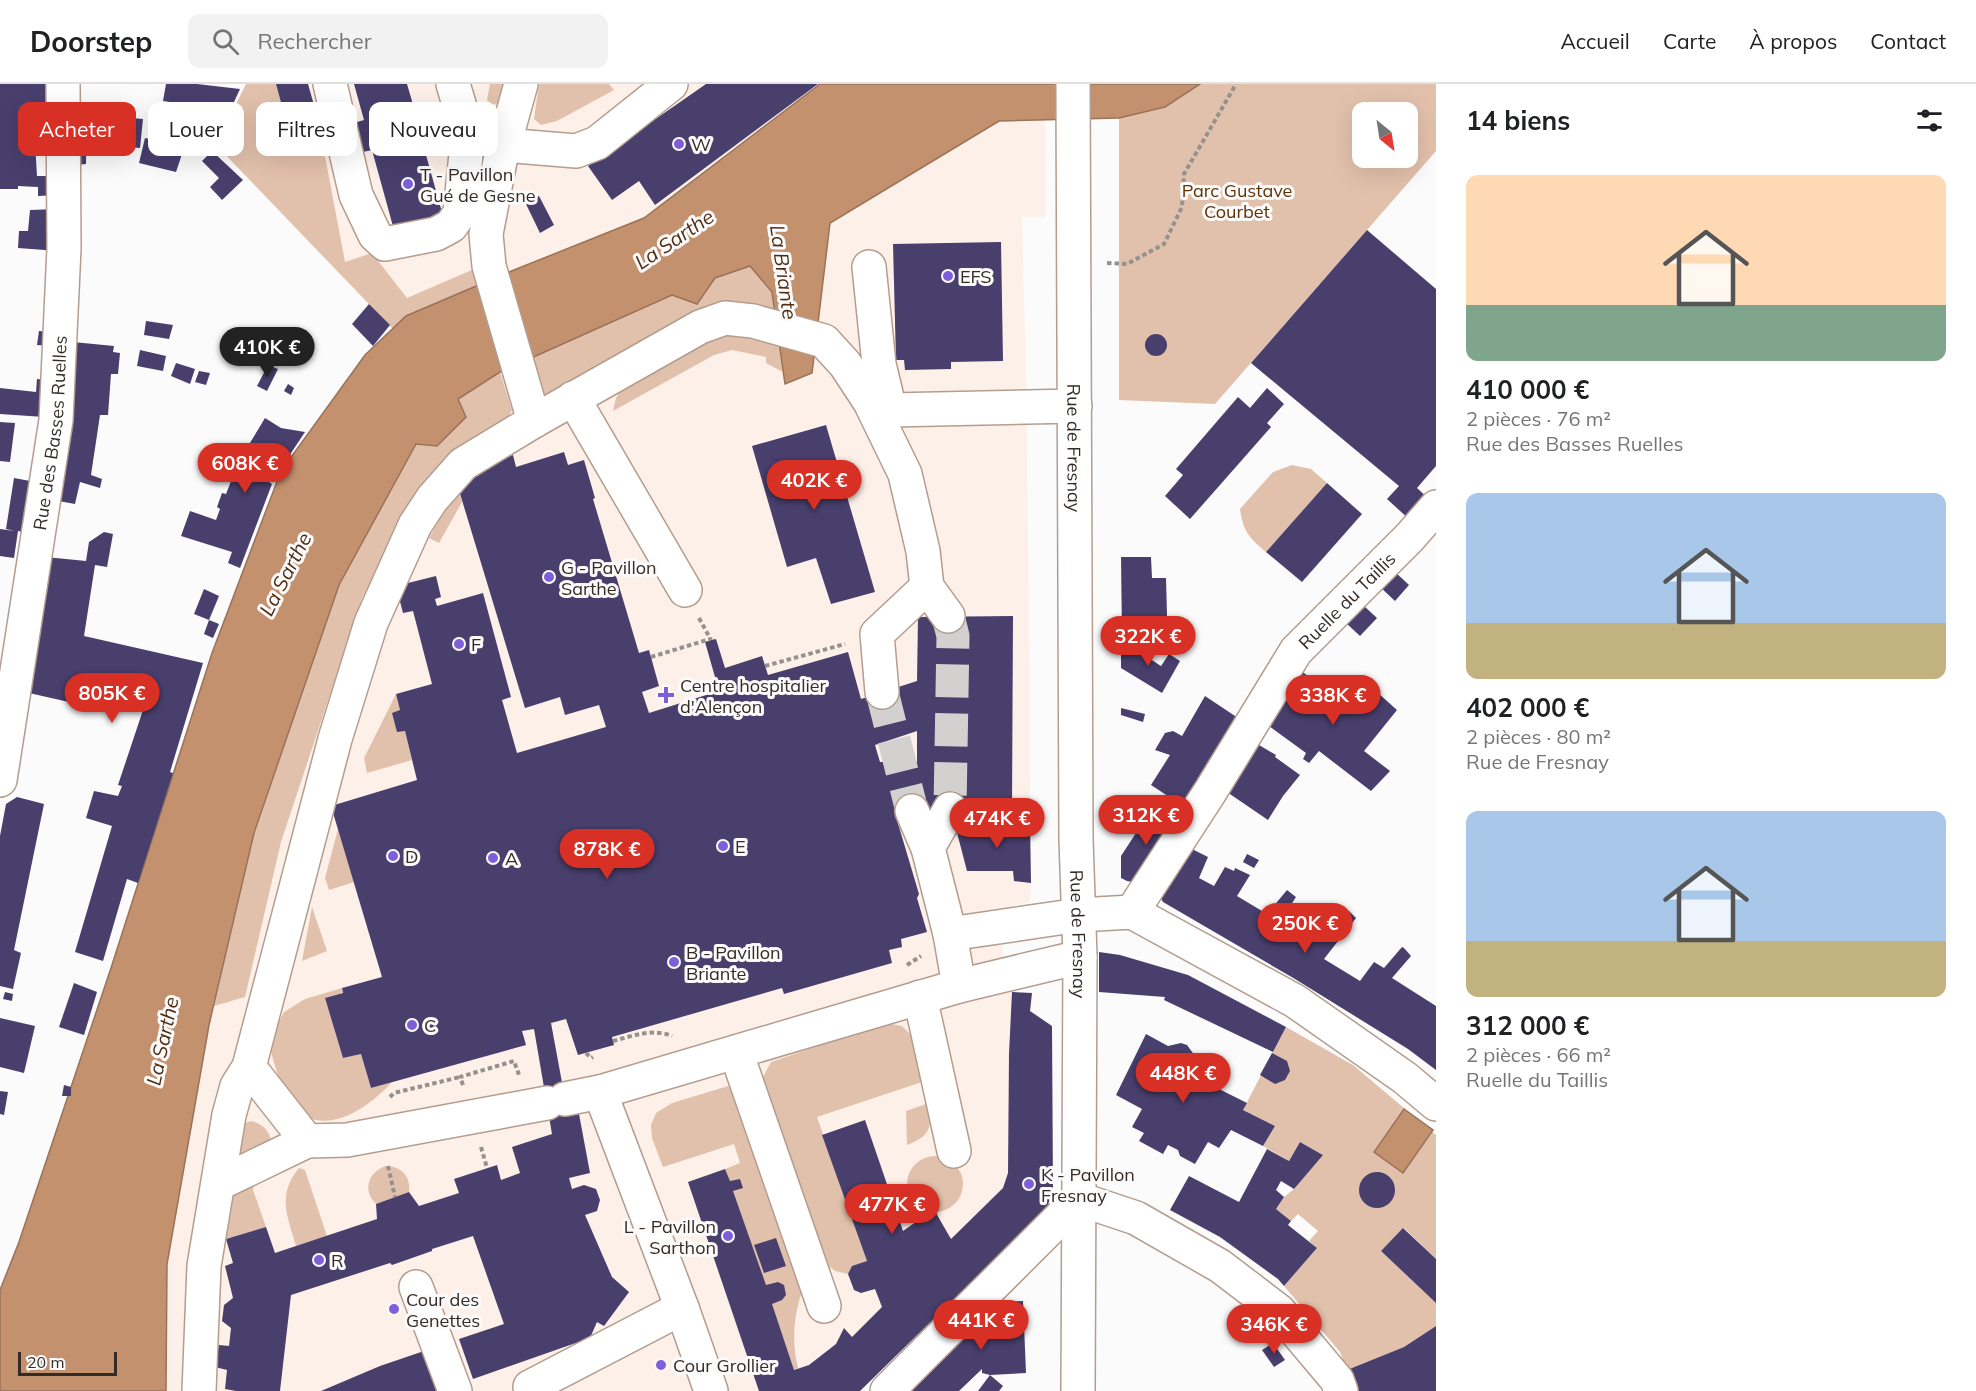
<!DOCTYPE html>
<html lang="fr">
<meta charset="utf-8">
<style>
:root{--surface:#fff;--page:#f2f2f2;--text:#202124;--muted:#757577;--line:#e0e0e0;--accent:#d93025}
body{margin:0;font-family:Mulish,sans-serif;background:var(--page);color:var(--text);height:100vh;display:flex;flex-direction:column;font-size:22px;white-space:nowrap}
*{box-sizing:border-box;margin:0}
p{font-size:20px;color:var(--muted)}
.icon{flex:none;width:33px;height:33px;fill:none;stroke:currentColor;stroke-width:2;stroke-linecap:round;stroke-linejoin:round}
.map{position:relative;flex:1;overflow:hidden}
.sheet{display:flex;flex-direction:column;background:var(--surface);width:540px}
.sheet>*{flex:none}
.top-card{position:absolute;left:18px;top:18px;width:570px;height:54px;display:flex;gap:12px}
.needle{width:39px;rotate:150deg}
.fabs{position:absolute;left:1352px;top:18px;display:grid;gap:12px}
.fabs a{display:grid;place-items:center;width:66px;height:66px;border-radius:12px;background:var(--surface);box-shadow:0 6px 24px #0002;font-size:30px}
.scale{position:absolute;left:18px;bottom:15px;width:99px;box-sizing:border-box;padding-left:6px;border:3px solid #342b26;border-top:0;font-size:16px;line-height:21px;white-space:nowrap;color:#342b26;-webkit-text-stroke:4px #fbfbfb;paint-order:stroke}
.price{position:absolute;translate:-50% -51px;padding:0 14px;border-radius:21px;background:var(--accent);color:#fff;font-size:20px;line-height:39px;filter:drop-shadow(0 2px 3px #0008)}
.price::after{content:'';position:absolute;left:50%;top:36px;width:18px;height:14px;margin-left:-9px;background:inherit;clip-path:polygon(0 0,100% 0,50% 100%)}
.price.current{background:#222;color:#fff}
ul{padding:0;list-style:none}
li{display:grid;align-content:center;gap:12px;height:318px;padding:0 30px}
li span{display:grid;place-items:center;height:186px;border-radius:12px;color:#555}
li>.icon{margin-inline-start:auto}
span .icon{width:108px;height:108px;fill:#fffc;stroke-width:1}
li b{font-size:26px}
h2{display:flex;justify-content:space-between;align-items:center;height:72px;padding:0 30px;font-size:26px}
.pill{padding:0 21px;border-radius:12px;background:var(--surface);box-shadow:0 6px 24px #0002;font-size:21px;line-height:54px}
.pill.current{background:var(--accent);color:#fff}
header{display:flex;align-items:center;gap:36px;box-sizing:border-box;height:84px;padding:0 30px;background:var(--surface);border-bottom:2px solid var(--line)}
header strong{font-size:28px}
nav{display:flex;gap:33px;margin-inline-start:auto;font-size:21px}
.search{width:420px;height:54px;background:var(--page);display:flex;align-items:center;gap:15px;box-sizing:border-box;padding:0 21px;border-radius:12px;color:var(--muted);font-size:22px}
main{display:flex;flex:1;min-height:0}
.map>svg:first-child{display:block}
</style>
<header>
<strong>Doorstep</strong>
<div class="search"><svg class="icon" aria-label="search" viewBox="0 0 24 24"><circle cx="10" cy="10" r="6"/><path d="M15 15l6 6"/></svg>Rechercher</div>
<nav><a>Accueil</a><a>Carte</a><a>À propos</a><a>Contact</a></nav>
</header>
<main>
<div class="map">
<svg width="1436" height="1307" viewBox="0 0 1436 1307">
<rect width="100%" height="100%" fill="#fbfbfb"/>
<!-- built -->
<path fill="#fdf0e8" d="M246,0H820L644,134L509,188L672,211L772,208L785,300L812,289L829,139L999,37L1045,36L1046,133H1022L1027,337L1031,799L1030,817L994,828L1012,907L1032,909L1030,927L1052,942L1053,1109L1046,1125L860,1307H166L167,1180L209,941L254,749L416,359L406,232L393,245L216,61Z"/>
<!-- green -->
<g fill="#e2c1ac" fill-rule="evenodd">
<path d="M246,0H276L288,43L318,35L345,178L372,169L407,214L474,185L479,201L406,232L393,245L216,61Z"/>
<path d="M490,0H512L500,18L493,21L487,16Z"/>
<path d="M539,0H609L614,6L557,37L541,41L534,35Z"/>
<path d="M1200,0H1436V67L1215,320L1119,316V34L1165,23ZM1362,28H1407V74H1362Z"/>
<path d="M750,182L772,208L775,226L541,315L529,275L672,211L697,220L715,194Z"/>
<path d="M730,249L779,258L783,288L766,279V273L732,266L714,271L613,327L616,314L625,301L712,252Z"/>
<path d="M500,288L512,326L501,346L406,431L362,514L281,758L245,913L214,922L254,749L339,501L416,359L458,315Z"/>
<path d="M1292,381L1311,385L1327,399L1266,468C1249,454 1243,447 1240,425L1273,388Z"/>
<path d="M458,403L462,418L439,459L429,454Z"/>
<path d="M396,610L412,676L367,689L364,674Z"/>
<path d="M338,745L354,798L329,806L325,794Z"/>
<path d="M312,823L327,867L302,877Z"/>
<path d="M342,904V909L325,914L343,974L361,970L371,1004L392,998C372,1020 339,1045 308,1034C307,1034 300,1032 299,1031C285,1020 273,977 269,959L284,928L305,915Z"/>
<path d="M886,939L902,942L911,951L925,997L817,1033L867,1177L848,1190L835,1187L825,1179L764,1006L763,993L771,978Z"/>
<path d="M1286,943L1353,981L1436,1051V1175L1404,1144L1381,1167L1436,1219V1242L1404,1263L1347,1286L1340,1268L1284,1202L1317,1164L1309,1157L1318,1147L1298,1130L1291,1137L1276,1125L1284,1113L1294,1105L1322,1070L1300,1058L1289,1077L1263,1062L1275,1042L1243,1026Z"/>
<path d="M735,1000L804,1202C794,1228 791,1256 798,1284L794,1286L725,1085L740,1079L734,1060L663,1083L652,1054L651,1041L656,1029L672,1019Z"/>
<path d="M929,1019C932,1043 931,1052 907,1061L906,1027Z"/>
<path d="M252,1037C264,1041 270,1047 272,1060L253,1084V1106L266,1143L226,1155L212,1112L236,1041Z"/>
<circle cx="935" cy="1100" r="28"/>
<path d="M385,1082C401,1082 411,1092 409,1108L376,1120C362,1106 368,1089 385,1082Z"/>
<path d="M299,1084L305,1086L327,1152L296,1162C287,1131 277,1111 299,1084Z"/>
</g>
<!-- water -->
<g fill="#c4916f" stroke="#997259" stroke-width="1.5">
<path d="M820,0H1200L1165,23L1119,34L999,37L830,139L812,289L785,300L772,208L750,182L715,194L697,220L672,211L500,288L458,315L466,333L437,362L416,360L339,501L254,749L209,941L167,1180L166,1307H0V1206L19,1158L111,884L212,569L281,387L365,271L406,232L509,188L644,134Z"/>
<path d="M1404,1025L1433,1046L1403,1089L1374,1068Z"/>
</g>
<!-- building -->
<g fill="#483f6d" fill-rule="evenodd">
<path d="M0,0H53L54,41H34L37,92H57L58,111L38,112V103L18,102V105H0Z"/>
<path d="M166,0H197L240,5L216,57L190,48L203,23L163,17Z"/>
<path d="M276,0H308L318,35L288,44Z"/>
<path d="M354,0H407L414,24L426,19L434,48L421,53L443,132L394,146L372,66L363,68L354,39L364,36Z"/>
<path d="M706,0H818L655,121L639,97L612,116L588,82Z"/>
<path d="M73,23H84L85,31L87,32L86,80L75,81Z"/>
<path d="M104,32L116,36L110,59L98,55Z"/>
<path d="M131,34L143,35L140,64L128,63Z"/>
<path d="M118,36L129,37L126,61L115,60Z"/>
<path d="M145,54L184,64L176,88L139,79Z"/>
<path d="M212,67L243,96L222,116L210,103L219,94L202,77Z"/>
<path d="M539,112L554,141L540,149L525,118Z"/>
<path d="M58,125V167L18,164L19,147H28L30,126Z"/>
<path d="M1367,146L1436,205V382L1417,404L1430,416L1410,436L1387,415L1399,402L1251,279Z"/>
<path d="M1001,158L1003,277L951,278V285L905,286L904,276H896L893,160Z"/>
<path d="M369,220L390,241L373,262L352,240Z"/>
<path d="M146,237L173,241L169,255L144,251Z"/>
<path d="M39,247L53,248L51,262L37,261Z"/>
<circle cx="1156" cy="261" r="11"/>
<path d="M73,258L114,262L113,268L120,269L118,290H111L108,331H100L91,391L102,395L100,404L80,398L75,420L53,416Z"/>
<path d="M140,266L166,272L163,287L137,282Z"/>
<path d="M176,279L195,285L190,300L171,292Z"/>
<path d="M268,281L278,285L267,307L257,302Z"/>
<path d="M199,287L210,289L206,301L195,298Z"/>
<path d="M37,295L47,296L44,333L0,330V304L36,308Z"/>
<path d="M288,300L294,304L291,311L284,307Z"/>
<path d="M1267,304L1284,320L1267,339L1271,343L1190,435L1165,412L1183,391L1176,385L1238,313L1250,324Z"/>
<path d="M265,334L281,344L305,348L289,372L284,371L269,398L272,400L240,484L228,479L232,468L181,452L190,427L216,436L220,425L217,423L222,409L226,410L239,377Z"/>
<path d="M0,338L15,339L10,378L0,377Z"/>
<path d="M826,341L875,508L831,520L816,474L787,483L752,362Z"/>
<path d="M564,368L568,381L584,376L595,414L593,415L639,569L649,566L659,602L642,608L649,629L719,607L705,558L711,556L716,555L725,584L762,572L768,591L848,568L861,615L917,597L918,533L1013,532L1012,723L894,726L919,810L917,814L927,848L901,855L902,863L889,866L892,879L784,910L782,904L612,953L614,961L578,971L566,935L551,939L568,1031L579,1030L590,1089L569,1094L572,1105L584,1101L596,1105L600,1116L597,1127L585,1131L612,1193L629,1208L604,1242L597,1238L590,1254L473,1295L459,1255L504,1240L473,1152L432,1165V1167L392,1181L390,1179L291,1211L280,1307H236L225,1305L227,1286L215,1283L219,1261L229,1262L231,1244L222,1237L224,1221L233,1214L225,1182L233,1179L226,1155L266,1143L275,1169L377,1135L376,1120L409,1108L419,1122L459,1109L454,1095L497,1081L501,1096L520,1089L512,1063L552,1050L534,945L522,947L526,961L371,1004L361,970L343,974L325,914L343,909L342,904L382,893L331,722L417,696L405,647L397,648L392,629L400,626L396,610L432,600L413,527L403,529L396,502L436,492L441,513L435,515L437,522L483,509L511,613L502,616L517,669L606,643L599,621L565,631L560,613L525,624L458,403L465,387L513,371L516,383ZM917,647V678H880L875,661Z"/>
<path d="M14,394L41,399L32,450L18,447L14,474L0,472V445L15,447L6,445Z"/>
<path d="M1327,399L1362,430L1302,498L1266,468Z"/>
<path d="M104,448L113,450L107,483L95,481L84,552L203,579L170,688L173,689L138,799L127,795L103,877L75,868L112,742L86,734L94,707L118,712L122,702L118,701L147,614L68,597V602L94,609L91,623L29,609L46,473L86,477L89,458Z"/>
<path d="M1121,473H1151L1152,494H1166L1168,567L1145,568L1144,555H1122Z"/>
<path d="M1393,486L1409,501L1395,517L1378,501Z"/>
<path d="M204,505L219,512L209,536L219,540L213,554L204,550L209,536L194,530Z"/>
<path d="M1364,522L1377,534L1360,552L1346,539Z"/>
<path d="M1121,556L1161,582L1169,570L1180,577L1162,609L1121,584Z"/>
<path d="M1299,585L1334,613L1344,600L1369,620L1378,609L1397,626L1364,667L1390,687L1371,707L1319,667L1309,679L1303,675L1306,669L1265,639Z"/>
<path d="M1205,612L1241,636L1186,724L1151,701L1170,671L1155,666L1165,649L1173,647L1182,652Z"/>
<path d="M1121,624L1145,630L1143,638L1121,631Z"/>
<path d="M1254,658L1276,671L1275,673L1300,691L1283,712L1268,736L1224,706Z"/>
<path d="M17,713L44,720L14,866L21,869L13,905L0,902V752L6,720Z"/>
<path d="M1170,724L1183,729L1133,798L1127,797L1121,794V772L1136,749L1144,752L1155,734L1162,738Z"/>
<path d="M1030,740L1031,799L1014,797L1013,787H967L955,741Z"/>
<path d="M1190,764L1208,773L1199,794L1214,802L1225,783L1234,787L1235,784L1250,791L1237,812L1267,830L1287,806L1296,813L1278,841L1302,858L1315,840L1320,843L1331,828L1342,835L1349,827L1356,834L1324,875L1360,897L1374,878L1384,884L1402,863L1404,864L1411,872L1392,894L1436,922V986L1408,965L1295,895L1163,818L1158,809Z"/>
<path d="M1247,770L1259,776L1254,784L1243,778Z"/>
<path d="M1099,868L1120,871L1188,891L1286,943L1273,968L1164,916L1165,913L1099,908Z"/>
<path d="M74,899L97,908L84,951L59,943Z"/>
<path d="M5,908L13,910L12,917L3,915Z"/>
<path d="M1012,908L1032,909L1030,927L1052,942L1053,1109L1046,1125L860,1307H759L688,1098L725,1085L730,1097L740,1095L743,1104L733,1107L766,1201L778,1198L784,1201L786,1211L782,1216L772,1220L794,1286L809,1281L836,1260L844,1244L852,1253L882,1223L875,1205L861,1209L854,1206L848,1190L852,1182L867,1177L822,1051L865,1036L903,1147L930,1128L936,1129L951,1155L1003,1104L1008,1089L1009,970Z"/>
<path d="M0,934L35,942L24,989L0,983Z"/>
<path d="M1146,950L1168,962L1181,959L1187,961L1195,972L1189,990L1247,1019L1243,1026L1275,1042L1263,1062L1231,1046L1219,1064L1208,1058L1195,1080L1180,1072L1178,1066L1168,1061L1163,1070L1139,1057L1144,1049L1132,1043L1142,1025L1116,1011Z"/>
<path d="M1272,969L1287,977L1290,987L1285,996L1275,1000L1260,991Z"/>
<path d="M64,1001L71,1003V1012H62Z"/>
<path d="M0,1007L8,1008L4,1031L0,1030Z"/>
<path d="M1300,1058L1323,1071L1294,1105L1281,1097L1276,1106L1284,1113L1276,1125L1291,1137L1288,1141L1317,1164L1284,1202L1278,1195L1220,1153L1170,1126L1189,1092L1239,1118L1267,1065L1289,1077Z"/>
<circle cx="1377" cy="1106" r="18"/>
<path d="M1403,1144L1436,1175V1219L1381,1167Z"/>
<path d="M776,1154L786,1182L764,1189L754,1161Z"/>
<path d="M1023,1217L1026,1289L990,1291L982,1289V1285L959,1307H904L976,1240H979V1231L991,1218Z"/>
<path d="M1436,1242V1307H1354L1347,1286L1404,1263Z"/>
<path d="M1273,1259L1285,1276L1274,1283L1262,1266Z"/>
<path d="M424,1267L437,1307H321L380,1282Z"/>
<path d="M990,1291L1003,1302L999,1307H978Z"/>
</g>
<g fill="none" stroke-linecap="round" stroke-linejoin="round">
<!-- minor-tunnel -->
<g stroke="#d3d1d0" stroke-width="33" stroke-dasharray="33 16" stroke-linecap="butt">
<path d="M948,532L953,552L950,725"/>
<path d="M882,608L912,727"/>
</g>
<defs>
<g id="minor">
<path d="M330,0L356,111L375,151L385,160L436,150L451,142L460,129L468,50"/>
<path d="M453,0L468,50L504,61L576,67L597,59L671,0"/>
<path d="M521,0L501,72L486,150L489,182L534,337"/>
<path id="s1" d="M1073,0L1076,755L1080,873L1078,1307"/>
<path d="M869,183L879,280L890,326L1075,322"/>
<path d="M573,314L685,506"/>
<path d="M882,608L877,550L927,503"/>
<path id="s2" d="M0,696L56,336L64,164L63,0"/>
<path d="M950,725L928,764L950,850L959,902"/>
<path d="M912,727L928,764"/>
<path id="s3" d="M1132,828L1210,708L1296,567L1410,453L1436,423"/>
<path d="M950,850L1079,831L1132,828L1295,917L1405,994L1436,1020"/>
<path d="M920,913L954,1067"/>
<path d="M736,968L824,1222"/>
<path d="M249,983L307,1057L347,1056L547,1019"/>
<path d="M600,1008L682,1224L711,1307"/>
<path d="M565,1015L600,1008L959,902L1080,873"/>
<path d="M218,1100L307,1057"/>
<path d="M1079,1115L1136,1134L1220,1182L1279,1227L1337,1296L1341,1307"/>
<path d="M416,1203L455,1307"/>
<path d="M199,1307L204,1182L229,1031L237,1002L249,983L335,655L371,539L415,441L432,415L463,380L534,337L700,243L725,234L753,237L824,257L845,280L870,318L905,390L923,467L927,503L948,532"/>
<path d="M531,1307L530,1303L682,1224"/>
<path d="M887,1307L1079,1115"/>
</g>
</defs>
<!-- minor casing -->
<use href="#minor" stroke="#b39d8f" stroke-width="36"/>
<!-- path -->
<g stroke="#95918e" stroke-width="4" stroke-dasharray="4.5 3" stroke-linecap="butt">
<path d="M1107,179L1127,180L1164,160L1182,123L1184,90L1236,0"/>
<path d="M699,534L711,556"/>
<path d="M651,573L710,555"/>
<path d="M765,582L845,560"/>
<path d="M907,881L921,872"/>
<path d="M613,957C632,952 653,944 672,952"/>
<path d="M586,969L591,974L593,973"/>
<path d="M463,1001L460,993L514,977L519,991"/>
<path d="M390,1013L394,1009L460,993"/>
<path d="M481,1063L487,1084"/>
<path d="M388,1082L395,1113"/>
</g>
<!-- minor -->
<use href="#minor" stroke="#fff" stroke-width="33"/>
</g>
<!-- markers -->
<g fill="#7f5fd9" stroke="#fbfbfb" stroke-width="2">
<circle cx="679" cy="60" r="6"/>
<circle cx="408" cy="100" r="6"/>
<circle cx="948" cy="192" r="6"/>
<circle cx="549" cy="493" r="6"/>
<circle cx="459" cy="560" r="6"/>
<path d="M663 602h6v6h6v6h-6v6h-6v-6h-6v-6h6z"/>
<circle cx="723" cy="762" r="6"/>
<circle cx="393" cy="772" r="6"/>
<circle cx="493" cy="774" r="6"/>
<circle cx="674" cy="878" r="6"/>
<circle cx="412" cy="941" r="6"/>
<circle cx="1029" cy="1100" r="6"/>
<circle cx="728" cy="1152" r="6"/>
<circle cx="319" cy="1176" r="6"/>
<circle cx="394" cy="1225" r="6"/>
<circle cx="661" cy="1281" r="6"/>
</g>
<g text-anchor="middle" dominant-baseline="central" stroke-width="6" stroke-linejoin="round" paint-order="stroke">
<!-- poi labels -->
<g font-size="18" fill="#342b26" stroke="#fbfbfb" text-anchor="start">
<text x="691" y="60">W</text>
<text x="420" y="90">T - Pavillon<tspan x="420" dy="21">Gué de Gesne</tspan></text>
<text x="960" y="192">EFS</text>
<text x="561" y="483">G - Pavillon<tspan x="561" dy="21">Sarthe</tspan></text>
<text x="471" y="560">F</text>
<text x="680" y="601">Centre hospitalier<tspan x="680" dy="21">d'Alençon</tspan></text>
<text x="735" y="762">E</text>
<text x="405" y="772">D</text>
<text x="505" y="774">A</text>
<text x="686" y="868">B - Pavillon<tspan x="686" dy="21">Briante</tspan></text>
<text x="424" y="941">C</text>
<text x="1041" y="1090">K - Pavillon<tspan x="1041" dy="21">Fresnay</tspan></text>
<text x="716" y="1142" text-anchor="end">L - Pavillon<tspan x="716" dy="21">Sarthon</tspan></text>
<text x="331" y="1176">R</text>
<text x="406" y="1215">Cour des<tspan x="406" dy="21">Genettes</tspan></text>
<text x="673" y="1281">Cour Grollier</text>
</g>
<!-- park labels -->
<g font-size="18" fill="#613106" stroke="#fbfbfb">
<text x="1237" y="106">Parc Gustave<tspan x="1237" dy="21">Courbet</tspan></text>
</g>
<!-- street labels -->
<g font-size="18" fill="#342b26" stroke="#fbfbfb">
<text stroke="none"><textPath href="#s2" startOffset="351">Rue des Basses Ruelles</textPath></text>
<text stroke="none"><textPath href="#s1" startOffset="364">Rue de Fresnay</textPath></text>
<text stroke="none"><textPath href="#s3" startOffset="380">Ruelle du Taillis</textPath></text>
<text stroke="none"><textPath href="#s1" startOffset="850">Rue de Fresnay</textPath></text>
</g>
<!-- water labels -->
<g font-size="20" font-style="italic" fill="#502d12" stroke="#fbfbfb">
<text transform="translate(674 155) rotate(-34)">La Sarthe</text>
<text transform="translate(784 188) rotate(82)">La Briante</text>
<text transform="translate(285 490) rotate(-63)">La Sarthe</text>
<text transform="translate(162 957) rotate(-78)">La Sarthe</text>
</g>
</g>
</svg>
<div class="fabs">
<a><svg class="needle" viewBox="-14 -14 28 28"><path d="M0-13l5 13h-10z" fill="#e53935"/><path d="M0 13l5-13h-10z" fill="#757577"/></svg></a>
</div>
<div class="scale">20 m</div>
<b class="price current" style="left:267px;top:294px">410K €</b>
<b class="price" style="left:245px;top:410px">608K €</b>
<b class="price" style="left:814px;top:427px">402K €</b>
<b class="price" style="left:1148px;top:583px">322K €</b>
<b class="price" style="left:112px;top:640px">805K €</b>
<b class="price" style="left:1333px;top:642px">338K €</b>
<b class="price" style="left:1146px;top:762px">312K €</b>
<b class="price" style="left:997px;top:765px">474K €</b>
<b class="price" style="left:607px;top:796px">878K €</b>
<b class="price" style="left:1305px;top:870px">250K €</b>
<b class="price" style="left:1183px;top:1020px">448K €</b>
<b class="price" style="left:892px;top:1151px">477K €</b>
<b class="price" style="left:981px;top:1267px">441K €</b>
<b class="price" style="left:1274px;top:1271px">346K €</b>
<div class="top-card">
<a class="pill current">Acheter</a>
<a class="pill">Louer</a>
<a class="pill">Filtres</a>
<a class="pill">Nouveau</a>
</div>
</div>
<section class="sheet">
<h2>14 biens<svg class="icon" aria-label="filters" viewBox="0 0 24 24"><path d="M4 7h16M4 17h16"/><circle cx="9" cy="7" r="2"/><circle cx="15" cy="17" r="2"/></svg></h2>
<ul>
<li><span style="background:linear-gradient(#ffd9b3 70%,#7fa58c 0)"><svg class="icon" aria-label="home" viewBox="0 0 24 24"><path d="M3 11l9-7 9 7M6 9v11h12V9"/></svg></span><div><b>410 000 €</b><p>2 pièces · 76 m²</p><p>Rue des Basses Ruelles</p></div></li>
<li><span style="background:linear-gradient(#a9c7e8 70%,#c2b280 0)"><svg class="icon" aria-label="home" viewBox="0 0 24 24"><path d="M3 11l9-7 9 7M6 9v11h12V9"/></svg></span><div><b>402 000 €</b><p>2 pièces · 80 m²</p><p>Rue de Fresnay</p></div></li>
<li><span style="background:linear-gradient(#a9c7e8 70%,#c2b280 0)"><svg class="icon" aria-label="home" viewBox="0 0 24 24"><path d="M3 11l9-7 9 7M6 9v11h12V9"/></svg></span><div><b>312 000 €</b><p>2 pièces · 66 m²</p><p>Ruelle du Taillis</p></div></li>
</ul>
</section>
</main>
